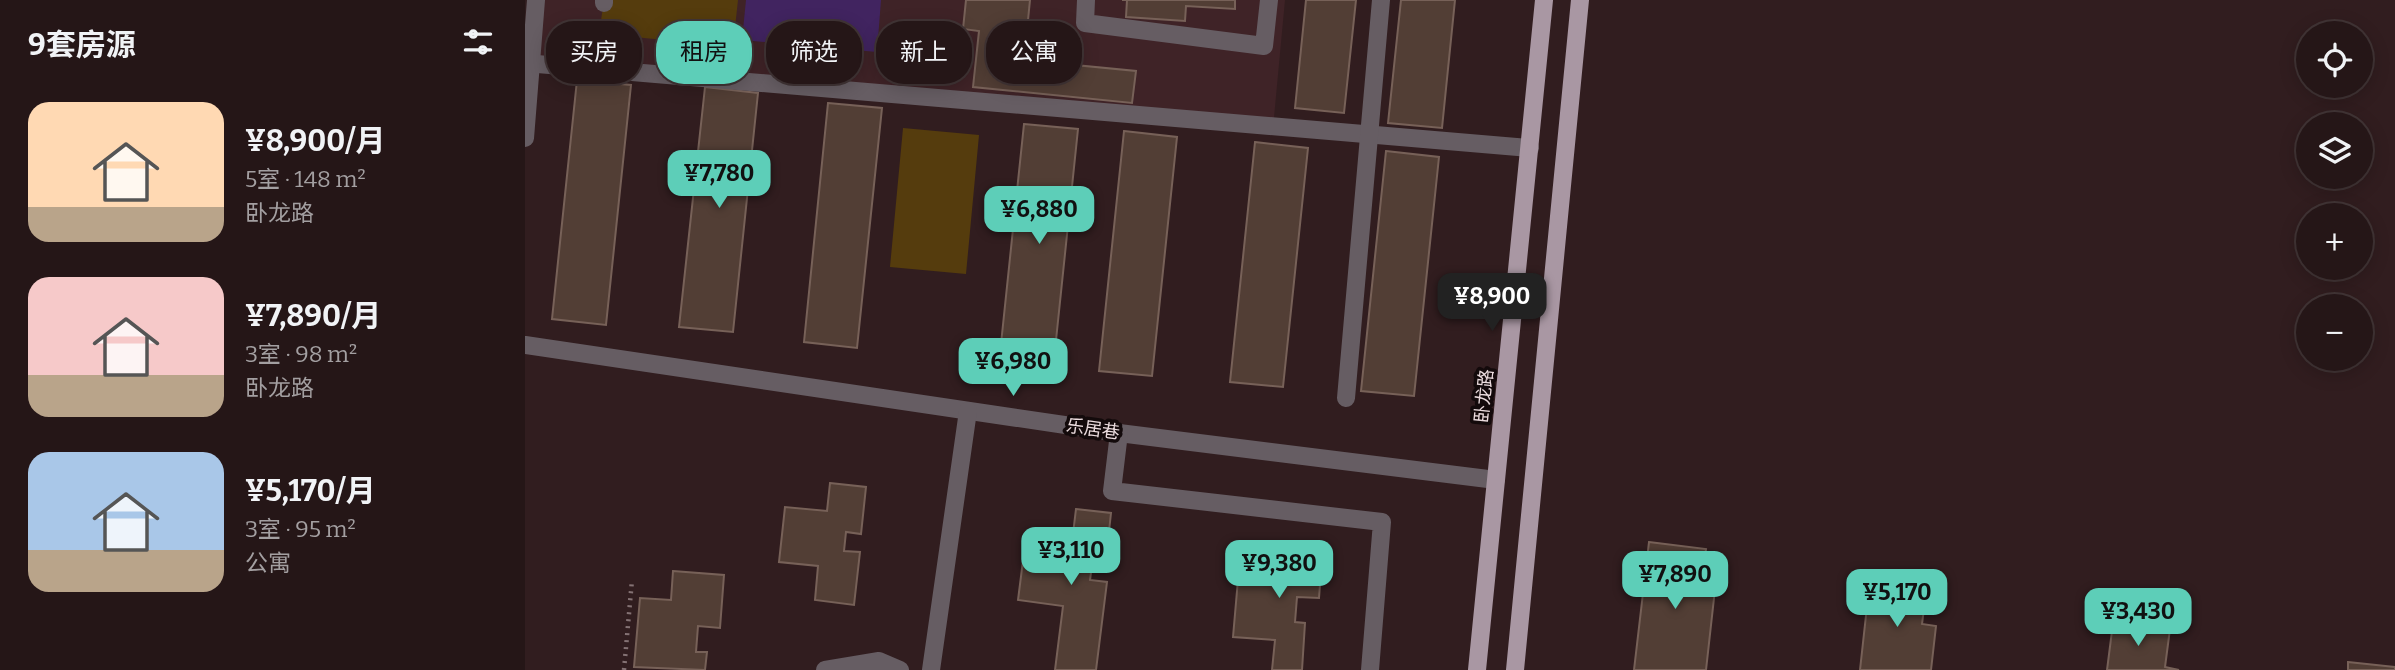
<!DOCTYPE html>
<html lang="zh">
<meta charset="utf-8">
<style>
:root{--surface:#251617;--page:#2d1f20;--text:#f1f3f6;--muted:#a39fa1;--line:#423536;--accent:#5dceb8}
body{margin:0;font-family:Bitter,"Noto Sans SC",serif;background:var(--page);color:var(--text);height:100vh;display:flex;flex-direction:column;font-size:26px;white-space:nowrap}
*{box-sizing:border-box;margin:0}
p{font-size:23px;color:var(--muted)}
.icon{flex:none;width:38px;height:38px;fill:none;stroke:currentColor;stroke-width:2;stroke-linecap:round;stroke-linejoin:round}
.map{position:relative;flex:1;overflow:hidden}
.panel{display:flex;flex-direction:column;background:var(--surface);width:525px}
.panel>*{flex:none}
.banner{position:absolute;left:21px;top:21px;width:665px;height:63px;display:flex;gap:14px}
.fabs{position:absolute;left:1771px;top:21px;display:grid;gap:14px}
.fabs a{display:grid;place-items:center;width:77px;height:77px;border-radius:50%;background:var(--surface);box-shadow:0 4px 18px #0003,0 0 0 2px var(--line);font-size:35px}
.price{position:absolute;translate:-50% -60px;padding:0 16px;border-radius:14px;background:var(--accent);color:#111;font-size:23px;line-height:46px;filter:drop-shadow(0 2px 4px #0008)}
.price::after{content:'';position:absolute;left:50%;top:42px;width:21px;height:16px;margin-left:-10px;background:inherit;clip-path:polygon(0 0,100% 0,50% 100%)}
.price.active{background:#222;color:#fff}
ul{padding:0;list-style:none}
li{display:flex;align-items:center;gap:21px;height:175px;padding:0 28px}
li span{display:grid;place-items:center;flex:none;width:196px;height:140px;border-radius:21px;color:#555}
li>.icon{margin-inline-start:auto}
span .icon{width:84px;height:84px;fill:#fffc;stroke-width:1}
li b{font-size:30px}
h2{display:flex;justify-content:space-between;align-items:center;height:84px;padding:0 28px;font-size:30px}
.pill{padding:0 24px;border-radius:28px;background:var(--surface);box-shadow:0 4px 18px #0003,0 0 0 2px var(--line);font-size:24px;line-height:63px}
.pill.active{background:var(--accent);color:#111}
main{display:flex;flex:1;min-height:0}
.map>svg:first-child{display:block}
</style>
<main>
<section class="panel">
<h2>9套房源<svg class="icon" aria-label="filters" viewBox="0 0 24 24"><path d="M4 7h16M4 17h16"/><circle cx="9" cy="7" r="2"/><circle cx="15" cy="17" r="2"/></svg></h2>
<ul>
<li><span style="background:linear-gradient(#ffd9b3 75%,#b9a48a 0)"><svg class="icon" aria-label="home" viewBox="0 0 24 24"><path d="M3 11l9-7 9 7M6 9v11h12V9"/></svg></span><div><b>¥8,900/月</b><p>5室 · 148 m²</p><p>卧龙路</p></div></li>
<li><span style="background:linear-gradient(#f6c9c9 70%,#b9a48a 0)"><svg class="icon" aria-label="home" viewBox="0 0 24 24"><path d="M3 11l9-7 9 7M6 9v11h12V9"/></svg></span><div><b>¥7,890/月</b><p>3室 · 98 m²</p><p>卧龙路</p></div></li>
<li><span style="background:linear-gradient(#a9c7e8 70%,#b9a48a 0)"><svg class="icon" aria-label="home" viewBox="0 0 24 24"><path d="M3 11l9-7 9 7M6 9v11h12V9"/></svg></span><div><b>¥5,170/月</b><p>3室 · 95 m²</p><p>公寓</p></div></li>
</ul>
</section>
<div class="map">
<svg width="1870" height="670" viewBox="0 0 1870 670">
<rect width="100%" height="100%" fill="#311d1f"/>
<!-- built -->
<path fill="#3f2327" d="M11,0H760L748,128L6,64Z"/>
<!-- green -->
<g fill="#553c0d">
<path d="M79,0H213L208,46L74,34Z"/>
<path d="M378,128L454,135L441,274L365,267Z"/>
</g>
<!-- water -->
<path fill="#412460" d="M221,0H356L352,52L217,40Z"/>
<!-- building -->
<g fill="#523e35" stroke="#776158" stroke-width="2">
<path d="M441,0H505L499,60L611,71L607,103L448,87L454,31L438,29Z"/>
<path d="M597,0H710V9L661,6L660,21L601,17L602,0Z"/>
<path d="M781,0H831L819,113L770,108Z"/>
<path d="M876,0H930L917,128L863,123Z"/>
<path d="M52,80L106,85L81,325L27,319Z"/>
<path d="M180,87L233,93L208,332L154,327Z"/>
<path d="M303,103L357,108L332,348L279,342Z"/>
<path d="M499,124L553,129L528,369L474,363Z"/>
<path d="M599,131L652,137L627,376L574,371Z"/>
<path d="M730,142L783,148L758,387L705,382Z"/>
<path d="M861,151L914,157L889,396L836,391Z"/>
<path d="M305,483L341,487L336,534L321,532L319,551L335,552L329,605L290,600L293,566L254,562L260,507L302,511Z"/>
<path d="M551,509L586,513L581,559L568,558L565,580L582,582L571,670H530L538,606L493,600L501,537L547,542Z"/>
<path d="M747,542L798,545L794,598L772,597L770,622L780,623L777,670H747L750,640L708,637L714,568L744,570Z"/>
<path d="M1124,542L1181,549L1176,587L1190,589L1181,670H1109Z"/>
<path d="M148,571L199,575L195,628L173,626L171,652H182L180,670L109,667L115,598L146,600Z"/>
<path d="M1345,579L1402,586L1397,624L1411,626L1406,670H1335Z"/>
<path d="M1588,623L1645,629L1640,667L1654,670H1582Z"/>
<path d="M1823,662L1870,667V670H1823Z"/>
</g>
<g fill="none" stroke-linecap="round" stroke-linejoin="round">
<!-- path -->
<path stroke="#847274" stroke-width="4.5" stroke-dasharray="2 5" stroke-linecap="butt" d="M99,670L107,580"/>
<!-- minor -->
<g stroke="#665d63" stroke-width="18">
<path d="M561,0L560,23L739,46L744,0"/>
<path d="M79,3V0"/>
<path d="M0,63L1005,148"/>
<path d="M0,138L11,0"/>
<path d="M0,345L594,433L971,480"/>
<path d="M821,398L856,0"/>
<path d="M594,433L587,491L857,522L845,670"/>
<path d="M300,670L354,661L375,670"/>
<path d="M406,670L443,411"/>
</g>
<!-- major -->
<g stroke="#a997a3" stroke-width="18">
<path d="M952,670L1019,0"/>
<path d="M990,670L1055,0"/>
</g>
</g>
<g text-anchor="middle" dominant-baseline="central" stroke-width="7" stroke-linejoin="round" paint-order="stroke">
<!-- street labels -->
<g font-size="18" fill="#ebdcde" stroke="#130a0b">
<text transform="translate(959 396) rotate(-84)">卧龙路</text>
<text transform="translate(568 429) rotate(8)">乐居巷</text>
</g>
</g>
</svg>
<div class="fabs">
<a><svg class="icon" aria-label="locate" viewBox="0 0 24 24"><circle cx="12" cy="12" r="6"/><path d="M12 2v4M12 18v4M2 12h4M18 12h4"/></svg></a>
<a><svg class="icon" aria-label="layers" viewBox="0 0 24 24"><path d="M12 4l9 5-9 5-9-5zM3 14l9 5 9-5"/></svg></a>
<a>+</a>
<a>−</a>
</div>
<b class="price" style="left:194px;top:210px">¥7,780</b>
<b class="price" style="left:514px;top:246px">¥6,880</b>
<b class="price active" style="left:967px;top:333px">¥8,900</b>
<b class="price" style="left:488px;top:398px">¥6,980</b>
<b class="price" style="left:546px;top:587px">¥3,110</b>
<b class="price" style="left:754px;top:600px">¥9,380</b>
<b class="price" style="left:1150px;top:611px">¥7,890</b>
<b class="price" style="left:1372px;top:629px">¥5,170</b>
<b class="price" style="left:1613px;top:648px">¥3,430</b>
<div class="banner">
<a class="pill">买房</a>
<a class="pill active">租房</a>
<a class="pill">筛选</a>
<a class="pill">新上</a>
<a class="pill">公寓</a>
</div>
</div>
</main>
